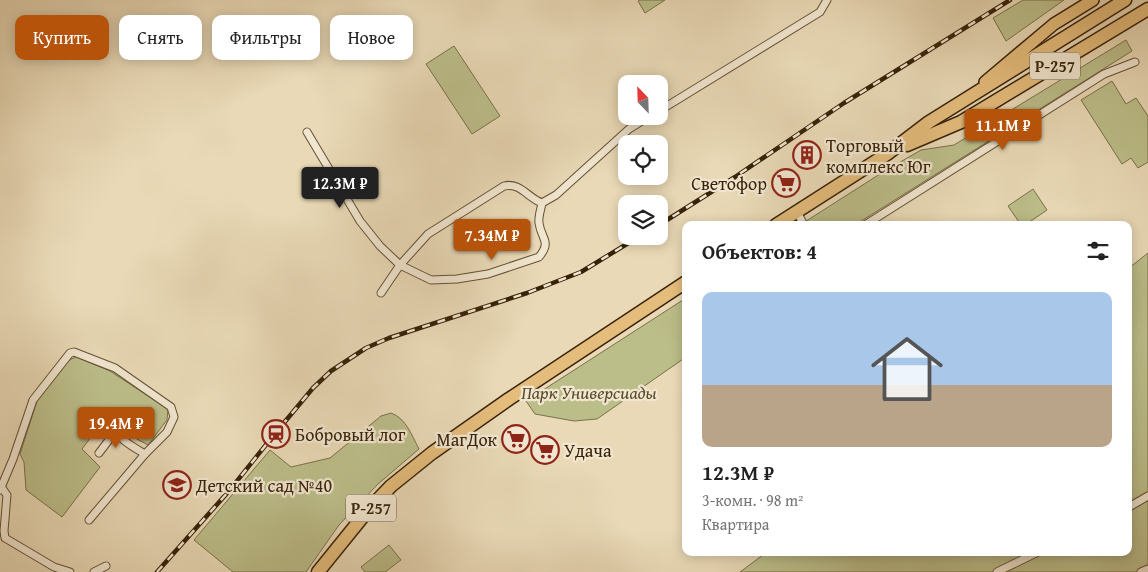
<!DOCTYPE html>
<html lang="ru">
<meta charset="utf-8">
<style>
:root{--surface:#fff;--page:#f6f6f6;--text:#222;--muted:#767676;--accent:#b45309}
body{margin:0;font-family:"Gentium Book Plus",serif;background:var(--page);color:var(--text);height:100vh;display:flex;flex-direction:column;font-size:19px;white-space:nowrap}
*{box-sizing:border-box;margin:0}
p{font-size:16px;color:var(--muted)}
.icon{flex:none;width:28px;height:28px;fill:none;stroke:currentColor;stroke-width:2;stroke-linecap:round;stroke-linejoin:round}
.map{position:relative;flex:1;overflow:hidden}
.sheet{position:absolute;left:682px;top:221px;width:450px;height:335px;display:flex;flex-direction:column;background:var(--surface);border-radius:10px;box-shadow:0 2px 12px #0003}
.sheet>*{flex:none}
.top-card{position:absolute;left:15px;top:15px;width:475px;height:45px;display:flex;gap:10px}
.needle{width:32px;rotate:337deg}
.tools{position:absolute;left:618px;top:75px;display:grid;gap:10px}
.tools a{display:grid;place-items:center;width:50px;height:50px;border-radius:10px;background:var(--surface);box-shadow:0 2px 12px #0003;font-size:25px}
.price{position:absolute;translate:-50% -42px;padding:0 11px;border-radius:5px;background:var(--accent);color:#fff;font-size:16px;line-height:32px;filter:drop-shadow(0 1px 2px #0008)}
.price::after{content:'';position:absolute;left:50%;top:30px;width:15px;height:11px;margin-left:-8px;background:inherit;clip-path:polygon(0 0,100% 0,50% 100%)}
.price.selected{background:#222;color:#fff}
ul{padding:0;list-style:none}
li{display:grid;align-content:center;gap:10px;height:265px;padding:0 20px}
li span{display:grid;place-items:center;height:155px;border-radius:10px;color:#555}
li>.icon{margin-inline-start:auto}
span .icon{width:90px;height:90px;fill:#fffc;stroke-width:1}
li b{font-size:21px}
h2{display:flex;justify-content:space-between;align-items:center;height:60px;padding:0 20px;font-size:21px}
.pill{padding:0 18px;border-radius:10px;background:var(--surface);box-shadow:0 2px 12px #0003;font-size:18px;line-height:45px}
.pill.selected{background:var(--accent);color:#fff}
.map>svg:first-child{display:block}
</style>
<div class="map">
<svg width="1148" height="572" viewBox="0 0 1148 572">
<rect width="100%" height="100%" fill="#e9d9b6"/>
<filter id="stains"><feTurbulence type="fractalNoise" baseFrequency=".004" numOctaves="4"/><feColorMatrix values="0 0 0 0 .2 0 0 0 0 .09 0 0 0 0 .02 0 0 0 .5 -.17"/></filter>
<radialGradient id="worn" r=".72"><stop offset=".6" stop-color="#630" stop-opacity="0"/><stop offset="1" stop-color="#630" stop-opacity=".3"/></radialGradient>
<!-- green -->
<g fill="#bcbe8a" stroke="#7a7049">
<path d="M640,0H665L645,13L638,1Z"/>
<path d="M1023,0H1064L1006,41L993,18Z"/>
<path d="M1126,40L1132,51L855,225H800L883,172L921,150L954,145Z"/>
<path d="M454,46L500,116L472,134L426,64Z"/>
<path d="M1112,81L1126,104L1136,98L1148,116V162L1138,168L1131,158L1122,164L1081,100Z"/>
<path d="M1033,189L1047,210L1025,225H1021L1008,206Z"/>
<path d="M1148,253V572H740L767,552H1129V268Z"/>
<path d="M686,298V357L597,419L574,421L535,414L526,401Z"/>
<path d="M76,357L110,371L168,409L167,420L148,445L122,431L106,417L82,449L100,467L62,517L26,490L24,462L20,454L37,401L69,360Z"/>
<path d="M391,413C406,418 412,436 419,449L378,484L339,525L306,572H233L194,540L270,450L291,467L330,458L381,416Z"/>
<path d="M389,545L401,560L385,572H365L361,567Z"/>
</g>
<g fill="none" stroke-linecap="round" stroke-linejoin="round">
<defs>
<g id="street">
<path d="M659,111L820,12L827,0"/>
<path d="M307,132L360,221L380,246L400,265L431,280L457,279L488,274L539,257C552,241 541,239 539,223C538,217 541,209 542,203"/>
<path d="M797,212L804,225"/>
<path d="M865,225L1104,74L1135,62"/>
<path d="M381,293L400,265L428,234L504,186C520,182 528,198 542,203L556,195L629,129L650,116"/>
<path d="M112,425C118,439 133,447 145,454"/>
<path d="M99,453L115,432"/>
<path d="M2,488L7,495L4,531L5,538L54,567L70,572"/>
<path d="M0,490L13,459L33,400L70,353L74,352L115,368L171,407L174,417L167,432L145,454L89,520"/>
<path d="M1129,507L1148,496"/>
<path d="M94,572L106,566"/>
<path d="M997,572L1038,552"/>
<path d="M1141,572L1148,569"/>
</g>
<path id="primary" d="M985,82L1054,24L1093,0"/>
<g id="highway">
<path d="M907,145L961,122L1148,9"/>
<path d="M776,225L887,154L929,122L1125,0"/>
<path d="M318,572L369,509L391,486L432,453L509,399L686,282"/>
</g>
</defs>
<!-- street casing -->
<use href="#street" stroke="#645034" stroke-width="9"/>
<!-- primary casing -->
<use href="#primary" stroke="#372208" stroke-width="14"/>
<!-- highway casing -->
<use href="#highway" stroke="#372208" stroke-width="15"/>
<!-- street -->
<use href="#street" stroke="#f1e6d0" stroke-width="7"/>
<!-- primary -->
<use href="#primary" stroke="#e4bc7b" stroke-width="11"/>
<!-- highway -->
<use href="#highway" stroke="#e4bc7b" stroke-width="12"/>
<defs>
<g id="rail">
<path d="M659,225L735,177L844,103L1010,0"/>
<path d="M157,572L229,491L273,436L313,388L331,371L366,348L389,338L527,293L581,272L640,236"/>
</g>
</defs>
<!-- rail casing -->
<use href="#rail" stroke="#372208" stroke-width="4.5"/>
<!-- rail -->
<use href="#rail" stroke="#f1e6d0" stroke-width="2.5" stroke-dasharray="8" stroke-linecap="butt"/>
</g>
<!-- icons -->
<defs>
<symbol id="building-ring" viewBox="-11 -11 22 22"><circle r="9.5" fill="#f1e6d0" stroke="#8f2418" stroke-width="1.5"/><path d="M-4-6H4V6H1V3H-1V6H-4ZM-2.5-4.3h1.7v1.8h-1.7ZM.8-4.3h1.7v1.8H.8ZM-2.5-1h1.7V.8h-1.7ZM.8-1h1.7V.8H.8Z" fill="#8f2418"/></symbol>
<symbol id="supermarket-ring" viewBox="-11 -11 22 22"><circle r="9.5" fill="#f1e6d0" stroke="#8f2418" stroke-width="1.5"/><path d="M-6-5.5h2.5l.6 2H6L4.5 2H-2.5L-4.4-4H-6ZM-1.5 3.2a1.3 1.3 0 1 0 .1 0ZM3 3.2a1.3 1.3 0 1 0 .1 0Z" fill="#8f2418"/></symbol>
<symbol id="station-ring" viewBox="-11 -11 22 22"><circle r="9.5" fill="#f1e6d0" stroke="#8f2418" stroke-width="1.5"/><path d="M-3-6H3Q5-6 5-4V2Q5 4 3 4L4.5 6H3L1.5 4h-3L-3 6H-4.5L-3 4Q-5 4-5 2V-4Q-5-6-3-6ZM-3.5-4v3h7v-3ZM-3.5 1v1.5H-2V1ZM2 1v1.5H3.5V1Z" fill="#8f2418"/></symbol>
<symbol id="school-ring" viewBox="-11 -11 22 22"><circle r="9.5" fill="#f1e6d0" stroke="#8f2418" stroke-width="1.5"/><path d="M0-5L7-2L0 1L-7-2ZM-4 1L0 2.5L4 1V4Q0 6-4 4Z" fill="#8f2418"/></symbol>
</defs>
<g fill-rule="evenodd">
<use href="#building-ring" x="791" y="139" width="32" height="32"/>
<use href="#supermarket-ring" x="770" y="167" width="32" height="32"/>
<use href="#station-ring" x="260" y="418" width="32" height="32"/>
<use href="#supermarket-ring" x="500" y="423" width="32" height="32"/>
<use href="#supermarket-ring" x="529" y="434" width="32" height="32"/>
<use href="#school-ring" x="161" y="469" width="32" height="32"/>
</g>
<g text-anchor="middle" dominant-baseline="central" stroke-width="4.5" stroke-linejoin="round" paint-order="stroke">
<!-- shield labels -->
<g fill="#f1e6d0" stroke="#6f5d44" stroke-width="1">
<rect x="1030" y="52.5" width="50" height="27" rx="4"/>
<rect x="346" y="494.5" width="50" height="27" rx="4"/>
</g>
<g font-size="16" font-weight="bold" fill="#372208">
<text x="1055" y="66">Р-257</text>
<text x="371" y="508">Р-257</text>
</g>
<!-- poi labels -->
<g font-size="18" fill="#372208" stroke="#f1e6d0" text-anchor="start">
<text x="826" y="145">Торговый<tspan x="826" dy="21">комплекс Юг</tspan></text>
<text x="767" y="183" text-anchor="end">Светофор</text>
<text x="295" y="434">Бобровый лог</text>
<text x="497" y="439" text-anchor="end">МагДок</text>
<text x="564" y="450">Удача</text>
<text x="196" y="485">Детский сад №40</text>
</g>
<!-- park labels -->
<g font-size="18" font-style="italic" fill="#584928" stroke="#f1e6d0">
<text x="589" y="392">Парк Универсиады</text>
</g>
</g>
<rect width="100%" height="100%" filter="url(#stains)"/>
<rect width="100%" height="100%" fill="url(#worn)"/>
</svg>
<div class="tools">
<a><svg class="needle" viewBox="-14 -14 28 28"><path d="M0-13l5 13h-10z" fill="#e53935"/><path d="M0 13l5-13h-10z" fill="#767676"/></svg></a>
<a><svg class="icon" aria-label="locate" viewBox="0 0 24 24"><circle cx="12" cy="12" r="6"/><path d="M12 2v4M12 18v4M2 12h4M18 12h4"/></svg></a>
<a><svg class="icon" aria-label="layers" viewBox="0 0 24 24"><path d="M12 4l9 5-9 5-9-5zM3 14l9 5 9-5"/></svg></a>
</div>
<b class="price" style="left:1003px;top:151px">11.1M ₽</b>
<b class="price selected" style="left:340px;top:209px">12.3M ₽</b>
<b class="price" style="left:492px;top:261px">7.34M ₽</b>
<b class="price" style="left:116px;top:449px">19.4M ₽</b>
<div class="top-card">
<a class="pill selected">Купить</a>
<a class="pill">Снять</a>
<a class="pill">Фильтры</a>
<a class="pill">Новое</a>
</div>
<section class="sheet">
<h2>Объектов: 4<svg class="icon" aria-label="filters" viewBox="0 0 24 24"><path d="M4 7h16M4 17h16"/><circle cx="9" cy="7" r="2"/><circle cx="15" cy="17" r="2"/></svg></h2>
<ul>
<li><span style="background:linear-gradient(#a9c7e8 60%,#b9a48a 0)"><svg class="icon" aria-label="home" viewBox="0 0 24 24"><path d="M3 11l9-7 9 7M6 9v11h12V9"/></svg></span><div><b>12.3M ₽</b><p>3-комн. · 98 m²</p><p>Квартира</p></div></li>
</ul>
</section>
</div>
